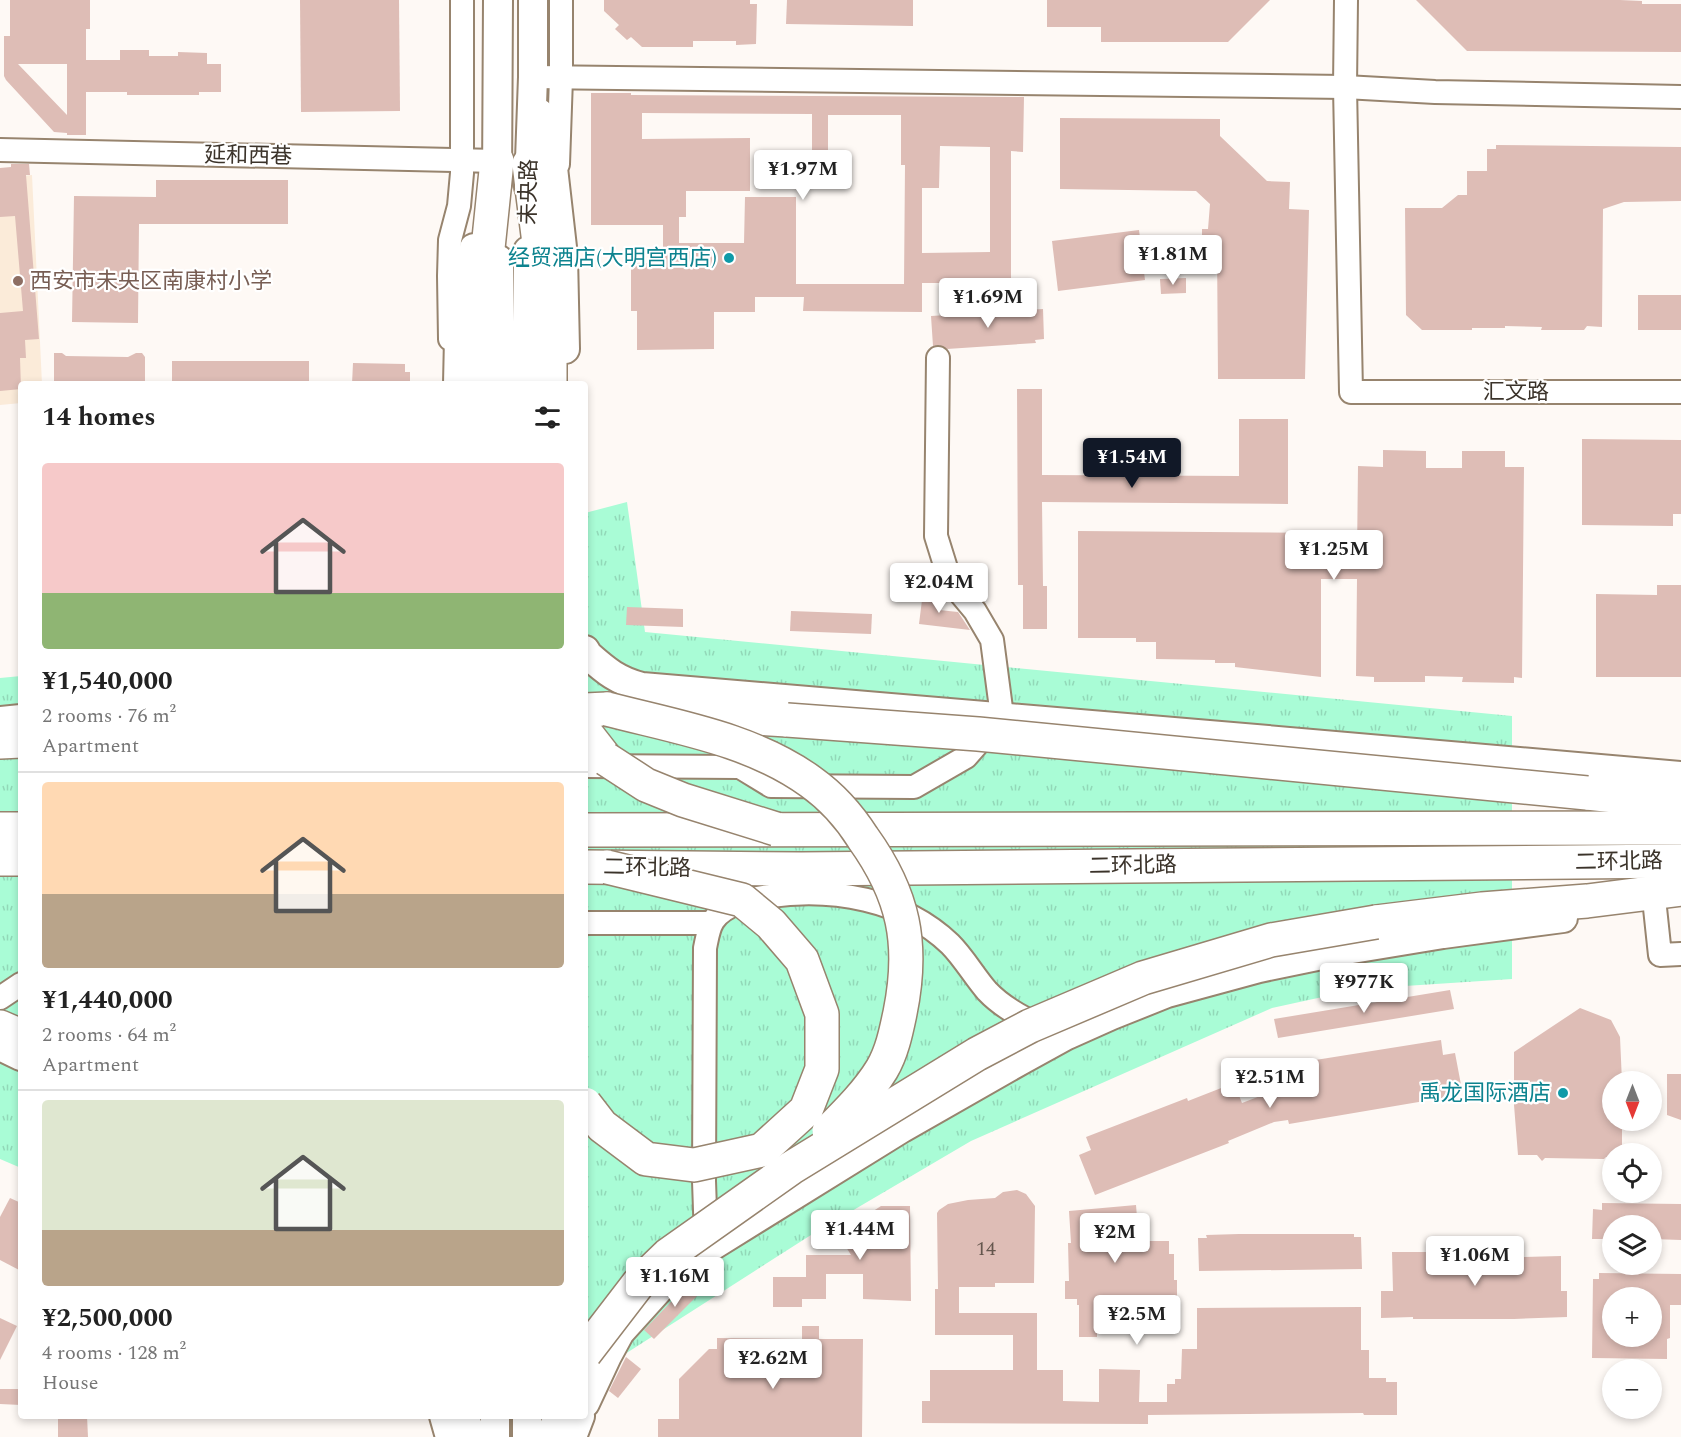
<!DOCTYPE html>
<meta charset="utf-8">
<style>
:root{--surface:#fff;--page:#f2f2f2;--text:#222;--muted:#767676;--line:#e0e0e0;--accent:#111827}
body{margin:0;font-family:Spectral,"Noto Sans SC",serif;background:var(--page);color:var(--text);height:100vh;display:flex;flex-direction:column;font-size:22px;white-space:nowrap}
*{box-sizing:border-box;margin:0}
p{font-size:20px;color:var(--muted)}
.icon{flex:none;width:33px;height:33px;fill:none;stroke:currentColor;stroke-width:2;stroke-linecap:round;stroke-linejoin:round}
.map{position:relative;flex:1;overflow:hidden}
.drawer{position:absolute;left:18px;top:381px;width:570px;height:1038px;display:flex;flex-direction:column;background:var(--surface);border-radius:6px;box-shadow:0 3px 9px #0003}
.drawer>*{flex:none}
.needle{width:39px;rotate:180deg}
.controls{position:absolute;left:1602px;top:1071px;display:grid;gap:12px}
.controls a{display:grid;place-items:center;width:60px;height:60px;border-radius:50%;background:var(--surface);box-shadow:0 3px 9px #0003;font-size:30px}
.price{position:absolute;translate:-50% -51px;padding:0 14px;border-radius:6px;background:#fff;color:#222;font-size:20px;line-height:39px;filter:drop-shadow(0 2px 3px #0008)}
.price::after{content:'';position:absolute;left:50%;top:36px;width:18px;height:14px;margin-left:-9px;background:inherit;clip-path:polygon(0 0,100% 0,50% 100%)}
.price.on{background:var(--accent);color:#fff}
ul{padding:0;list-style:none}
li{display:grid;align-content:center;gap:12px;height:318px;padding:0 24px}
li+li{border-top:2px solid var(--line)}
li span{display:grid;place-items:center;height:186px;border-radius:6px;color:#555}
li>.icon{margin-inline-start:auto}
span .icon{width:108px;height:108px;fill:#fffc;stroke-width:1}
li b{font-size:26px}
h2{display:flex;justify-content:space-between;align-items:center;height:72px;padding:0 24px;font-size:26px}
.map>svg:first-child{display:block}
</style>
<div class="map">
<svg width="1681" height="1437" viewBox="0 0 1681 1437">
<defs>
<pattern id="grass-tufts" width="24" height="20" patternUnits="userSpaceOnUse" patternTransform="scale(1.5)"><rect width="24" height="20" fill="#a9fcd6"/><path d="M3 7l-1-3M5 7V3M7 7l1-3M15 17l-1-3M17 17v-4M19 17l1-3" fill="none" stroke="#92d8b8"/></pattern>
</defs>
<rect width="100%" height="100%" fill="#fef9f5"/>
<!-- built -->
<path fill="#fbebd9" d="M32,175L42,384H21V403L0,405V178Z"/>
<!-- grass -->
<g fill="url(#grass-tufts)">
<path d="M627,502L645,632L1512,716V979L1359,989L1272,1008L971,1141L811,1235L600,1370L585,1369V513Z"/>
<path d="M21,676V1168L0,1159V678Z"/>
</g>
<!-- building -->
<g fill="#debdb6" fill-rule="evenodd">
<path d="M10,0H90V29H86V60H120V50H149V56H178V52L207,53V64H221V92H199V95H127V92H86V135H67V133L54,132L6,80L4,76V36H10ZM18,64H67V115Z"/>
<path d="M300,0H399L400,111L301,112Z"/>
<path d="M604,0H750V4H757L756,44L736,45V41H693V47H642L631,37L627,40L615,29L619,25L604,11Z"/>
<path d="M787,0H913V26L786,24Z"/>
<path d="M1047,0H1270L1228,42H1101V27H1047Z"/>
<path d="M1416,0H1620L1642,1V4H1681V52L1467,51Z"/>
<path d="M591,93H631V95L1024,97L1023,152L1011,151V283H922V312L803,311L804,297H755V312H714V349L637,350V311H631V263H663V225H591ZM642,113L812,114V172H828V115H901V165H905L904,284H796V197H745L744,243H679V217H686V191H750V138L642,139ZM940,146L990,147V252L922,253V188H939Z"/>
<path d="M1060,118L1220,119V136L1267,181L1290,182L1289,209L1309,210L1305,379H1218L1217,244H1202V229H1208L1210,204L1196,191L1060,189Z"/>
<path d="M1496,145L1681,147V201L1624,202L1603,209L1602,327L1587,326L1584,330H1541L1542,327L1505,326V328H1472V330H1422L1406,315L1405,208H1442L1458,195H1467V171H1487V149H1496Z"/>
<path d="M11,164H29L30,175H26L39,339L25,340L26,358H20L21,389L0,391V313L23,311L15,216L0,217V168L11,167Z"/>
<path d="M156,180H288V224H139L138,323L72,322L74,196L156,197Z"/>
<path d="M1139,230L1145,280L1058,291L1052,241Z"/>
<path d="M1186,278V293L1161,294L1160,279Z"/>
<rect x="1638" y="295" width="43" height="35"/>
<path d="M1043,309L1044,339L1035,340L1036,343L947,349L939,345L933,346L931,316Z"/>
<path d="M54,353H62L66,356L128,357L136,353H142L145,357V384H54Z"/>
<rect x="172" y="361" width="137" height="23"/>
<path d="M353,363L405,364V372H410V384H352Z"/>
<path d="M1017,389H1042V475L1239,476V419H1288V504L1042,502L1043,586H1047V629H1023V585H1018Z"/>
<path d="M1582,439L1681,440V514H1673V526L1582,525Z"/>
<path d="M1383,450L1426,451V468H1462V451H1505V467H1524L1522,678L1514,677V683L1462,682L1463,677L1425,676V682H1374V677L1356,676L1357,579H1321V677L1235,667V663H1215V660L1156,659V642H1136V638H1078V531L1322,533V554L1357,555L1358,466L1383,467Z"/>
<path d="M1657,585H1681V677H1596V594L1657,595Z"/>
<path d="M923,592L941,594L939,610L958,612L970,630L919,624Z"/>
<path d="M627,607L683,609V627L626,625Z"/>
<path d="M791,611L872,614L871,634L790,631Z"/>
<path d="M1450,990L1454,1009L1278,1038L1274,1019Z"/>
<path d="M1580,1008L1611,1020L1620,1037L1622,1082H1612V1120H1622V1154H1612V1157H1606L1604,1159L1545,1158L1542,1161L1537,1155H1518L1514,1105V1052Z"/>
<path d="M1441,1040L1443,1055L1455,1053L1462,1090L1453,1092L1454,1096L1289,1124L1288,1120L1274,1122L1228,1141L1229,1143L1095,1195L1079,1155L1091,1150L1086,1137L1187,1098L1188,1101L1234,1083L1242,1103L1273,1091L1272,1084L1287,1082L1284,1065Z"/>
<path d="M1667,1074H1681V1120L1667,1115Z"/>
<path d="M1017,1190L1026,1194L1035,1206L1034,1283H995V1287H959V1313H1037V1370H1063V1401L1099,1402V1369L1140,1370L1139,1402H1167V1384H1175V1379H1181L1182,1349H1197V1308L1361,1307V1350H1369V1378H1386V1382H1397V1415H1364L1363,1413L1148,1415V1424L922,1423V1401H930V1370H1013V1335H935V1289H938L937,1213L939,1210L948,1204L968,1200L995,1198L1003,1192Z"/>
<path d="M10,1198L21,1203V1271L0,1260V1217Z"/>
<path d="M1602,1203L1681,1204V1240L1652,1239V1226H1612V1239H1592L1593,1209L1602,1210Z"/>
<path d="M1136,1205L1139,1241H1169V1254H1174V1280H1177V1299H1164V1304H1136V1299H1105V1304H1097V1337H1079V1305H1077V1299H1065V1281H1069L1068,1243H1071L1069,1211Z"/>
<path d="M881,1206H910L911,1301L863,1299V1274H826V1299H802V1307H773V1277H806V1255H851L838,1234Z"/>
<path d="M1239,1234H1354V1237H1361L1362,1269L1199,1271L1198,1238H1207L1206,1235Z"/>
<path d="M1392,1252H1454V1255L1497,1256V1252H1524V1257L1561,1256V1291H1567V1317L1514,1319H1413V1317L1381,1318V1291H1393Z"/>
<path d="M1599,1273L1681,1274V1305H1670V1338L1667,1339V1359L1592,1358L1593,1279H1599ZM1612,1298H1652V1336H1612Z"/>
<path d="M690,1282L710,1283L654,1339L644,1330Z"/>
<path d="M0,1318L17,1326L0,1360Z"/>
<path d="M802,1326H819V1339H863L862,1437H658V1419H679V1379L709,1349H717V1338L802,1339Z"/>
<path d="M626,1357L641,1369L618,1398L609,1391Z"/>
<path d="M0,1389H21V1405L0,1404Z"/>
<path d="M58,1416H87L88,1437H58Z"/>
</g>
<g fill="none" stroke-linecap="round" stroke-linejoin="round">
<defs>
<g id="minor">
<path d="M1346,0L1345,87L1351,392H1681"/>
<path d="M533,77L1345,87L1435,92L1681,97"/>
<path d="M0,150L497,161"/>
<path d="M558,164L561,78V0"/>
<path d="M450,339L449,276L450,240L459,206L462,173V0"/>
<path d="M585,766L740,767L771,786L914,787L966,757L1002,716L992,640L975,611L950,581L936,536L938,358"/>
<path d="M1655,908L1660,955L1681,954"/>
<path d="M585,923H711"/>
<path d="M0,998L21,984"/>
<path d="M706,1239L704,1181L705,948C707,939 708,929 713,921C724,904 751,898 770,896C832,887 903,899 950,944C964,958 974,976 987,991C1003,1008 1024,1019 1045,1028"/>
</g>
<g id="major">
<path d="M539,113L552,159L563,256L565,349"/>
<path d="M497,184L498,0"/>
<path d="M529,187L533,77V0"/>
<path d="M499,260L501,384"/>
<path d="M458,384L459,338L474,248"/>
<path d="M528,384V251"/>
<path d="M585,650L588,655C606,671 618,681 642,687C988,715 1335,746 1681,776"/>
<path d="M0,721L21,719"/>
<path d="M0,1046L21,1056"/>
<path d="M585,1403L607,1356L620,1332L658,1290L681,1268L707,1249L902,1128L1023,1059L1065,1036L1112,1015L1167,993L1259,968L1346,950L1443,934L1563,918"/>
<path d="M444,1416L450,1437"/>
<path d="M464,1416L472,1437"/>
<path d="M495,1416V1437"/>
<path d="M527,1416V1437"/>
<path d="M550,1437L558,1416"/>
<path d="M572,1437L580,1416"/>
</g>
<g id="highway">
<path d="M529,164L550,330V384"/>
<path d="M478,384V345L497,161"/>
<path d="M585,710L607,709L787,720"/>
<path d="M585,732L606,759"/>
<path d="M0,742L21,741"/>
<path d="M1587,793L1681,803"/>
<path d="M0,829H21"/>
<path d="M585,830L1681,828"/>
<path d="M0,859H21"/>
<path d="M585,867L801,869L1681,861"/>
<path d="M1376,922L1482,909L1587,901L1681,889"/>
<path d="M0,1027L21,1036"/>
</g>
</defs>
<!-- minor casing -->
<use href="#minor" stroke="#97846e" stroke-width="26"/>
<!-- major casing -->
<use href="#major" stroke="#97846e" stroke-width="32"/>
<!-- highway casing -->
<use href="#highway" stroke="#97846e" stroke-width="36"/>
<!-- minor -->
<use href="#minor" stroke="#fff" stroke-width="22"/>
<!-- major -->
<use href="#major" stroke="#fff" stroke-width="28"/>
<!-- highway -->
<use href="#highway" stroke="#fff" stroke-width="33"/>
<defs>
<g id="highway-bridge">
<path d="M607,709C676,727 752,739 811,782C832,797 849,816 863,838C904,895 914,944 900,1013C896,1032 892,1052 882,1069C868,1092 848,1112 829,1131"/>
<path d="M787,720L978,734L1587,793"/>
<path d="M606,759L646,785L683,800L776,829"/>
<path d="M585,1104L602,1126L646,1159L694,1165L762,1150L806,1110L822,1069V1014L802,960L771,924L742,900L607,867"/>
<path d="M585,1353L638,1284L668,1255L791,1168L977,1054L1030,1026L1143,978L1271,940L1376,922"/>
</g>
</defs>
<!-- highway-bridge casing -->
<use href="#highway-bridge" stroke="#97846e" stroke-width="36" stroke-linecap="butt"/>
<!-- highway-bridge -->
<use href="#highway-bridge" stroke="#fff" stroke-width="33"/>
</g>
<!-- markers -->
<g fill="#0f9aa8" stroke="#fff" stroke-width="2">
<circle cx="729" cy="258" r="6"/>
<circle cx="1563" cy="1093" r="6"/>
</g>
<circle fill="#8d6e63" stroke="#fff" stroke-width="2" cx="18" cy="281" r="6"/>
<g text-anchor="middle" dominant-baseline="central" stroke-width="4.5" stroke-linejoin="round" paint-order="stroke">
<!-- number labels -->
<g font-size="20" fill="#64564d">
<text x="986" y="1249">14</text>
</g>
<!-- street labels -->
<g font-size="22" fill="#3b332a" stroke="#fff">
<text transform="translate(248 156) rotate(1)">延和西巷</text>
<text transform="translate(529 192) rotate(-89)">未央路</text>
<text x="1516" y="392">汇文路</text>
<text transform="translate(1619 862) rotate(-1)">二环北路</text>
<text transform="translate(1133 866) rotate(-1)">二环北路</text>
<text transform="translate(647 868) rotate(1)">二环北路</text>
</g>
<!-- culture labels -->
<g font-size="22" fill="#0d838f" stroke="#fff" text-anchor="end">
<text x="717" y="258">经贸酒店(大明宫西店)</text>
<text x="1551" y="1093">禹龙国际酒店</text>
</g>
<!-- education labels -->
<g font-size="22" fill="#785e54" stroke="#fff" text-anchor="start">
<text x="30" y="281">西安市未央区南康村小学</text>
</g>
</g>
</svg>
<div class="controls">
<a><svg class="needle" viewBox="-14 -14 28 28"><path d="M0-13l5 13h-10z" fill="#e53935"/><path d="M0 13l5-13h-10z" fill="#767676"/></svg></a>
<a><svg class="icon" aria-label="locate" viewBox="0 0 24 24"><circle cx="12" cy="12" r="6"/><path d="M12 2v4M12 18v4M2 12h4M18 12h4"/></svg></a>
<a><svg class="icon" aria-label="layers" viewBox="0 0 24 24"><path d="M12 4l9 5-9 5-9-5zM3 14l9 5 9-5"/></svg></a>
<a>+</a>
<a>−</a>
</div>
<b class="price" style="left:803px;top:201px">¥1.97M</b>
<b class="price" style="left:1173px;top:286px">¥1.81M</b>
<b class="price" style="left:988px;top:329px">¥1.69M</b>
<b class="price on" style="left:1132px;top:489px">¥1.54M</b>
<b class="price" style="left:1334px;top:581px">¥1.25M</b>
<b class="price" style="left:939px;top:614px">¥2.04M</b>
<b class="price" style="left:1364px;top:1014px">¥977K</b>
<b class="price" style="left:1270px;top:1109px">¥2.51M</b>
<b class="price" style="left:860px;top:1261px">¥1.44M</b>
<b class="price" style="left:1115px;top:1264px">¥2M</b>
<b class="price" style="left:1475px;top:1287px">¥1.06M</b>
<b class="price" style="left:675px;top:1308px">¥1.16M</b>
<b class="price" style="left:1137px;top:1346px">¥2.5M</b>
<b class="price" style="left:773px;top:1390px">¥2.62M</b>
<section class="drawer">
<h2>14 homes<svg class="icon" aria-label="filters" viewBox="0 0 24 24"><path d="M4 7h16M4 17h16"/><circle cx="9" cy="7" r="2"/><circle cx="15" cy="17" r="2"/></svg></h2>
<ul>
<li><span style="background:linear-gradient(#f6c9c9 70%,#8fb573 0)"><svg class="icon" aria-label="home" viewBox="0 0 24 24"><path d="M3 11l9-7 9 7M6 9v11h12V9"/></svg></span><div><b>¥1,540,000</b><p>2 rooms · 76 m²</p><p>Apartment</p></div></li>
<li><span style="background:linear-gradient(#ffd9b3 60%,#b9a48a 0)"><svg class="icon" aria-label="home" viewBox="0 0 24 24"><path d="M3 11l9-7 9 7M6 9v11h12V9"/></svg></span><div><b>¥1,440,000</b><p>2 rooms · 64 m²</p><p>Apartment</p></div></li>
<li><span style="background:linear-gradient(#dfe7d0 70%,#b9a48a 0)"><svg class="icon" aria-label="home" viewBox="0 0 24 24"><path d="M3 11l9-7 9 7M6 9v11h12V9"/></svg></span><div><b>¥2,500,000</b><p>4 rooms · 128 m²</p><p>House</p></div></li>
</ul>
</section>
</div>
